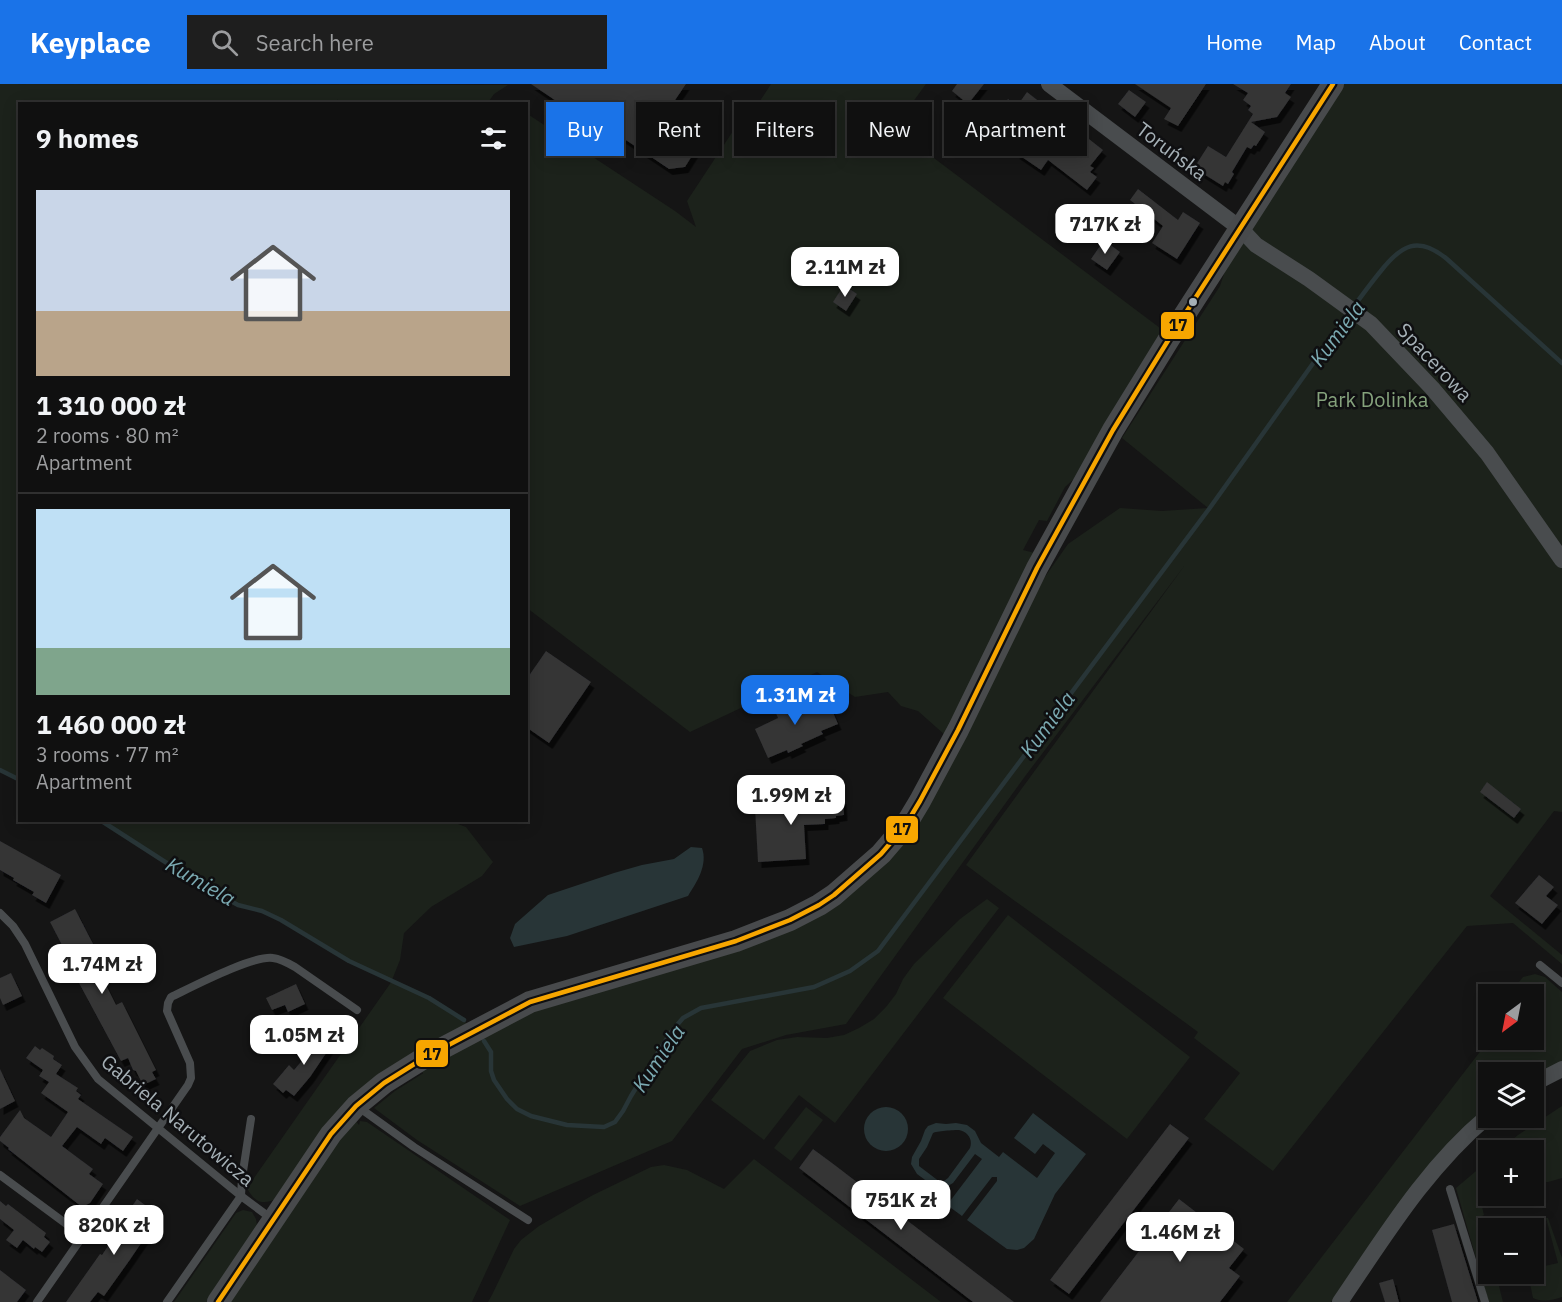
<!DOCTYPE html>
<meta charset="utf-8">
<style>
:root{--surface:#101010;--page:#1e1e1e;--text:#f1f3f6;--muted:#9c9d9f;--line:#303030;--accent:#1a73e8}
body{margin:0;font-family:"IBM Plex Sans",sans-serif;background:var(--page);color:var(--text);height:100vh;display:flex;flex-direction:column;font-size:22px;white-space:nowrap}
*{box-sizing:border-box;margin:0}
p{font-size:20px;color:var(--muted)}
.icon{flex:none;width:33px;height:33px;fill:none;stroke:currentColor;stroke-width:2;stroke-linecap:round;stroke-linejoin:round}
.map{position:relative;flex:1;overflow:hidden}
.drawer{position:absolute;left:18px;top:18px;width:510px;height:720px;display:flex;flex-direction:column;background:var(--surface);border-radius:0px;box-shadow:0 3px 15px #0003,0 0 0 2px var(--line)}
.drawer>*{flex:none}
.hud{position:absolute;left:546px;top:18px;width:570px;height:54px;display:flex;gap:12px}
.needle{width:39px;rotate:212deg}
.tools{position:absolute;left:1478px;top:900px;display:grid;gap:12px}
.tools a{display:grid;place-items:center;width:66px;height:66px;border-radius:0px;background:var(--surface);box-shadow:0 3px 15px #0003,0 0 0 2px var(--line);font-size:30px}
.price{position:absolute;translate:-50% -51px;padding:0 14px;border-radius:12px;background:#fff;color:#222;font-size:20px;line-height:39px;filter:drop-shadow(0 2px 3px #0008)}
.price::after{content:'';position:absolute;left:50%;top:36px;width:18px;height:14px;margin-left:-9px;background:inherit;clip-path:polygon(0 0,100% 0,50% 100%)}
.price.current{background:var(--accent);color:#fff}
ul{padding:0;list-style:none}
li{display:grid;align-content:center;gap:12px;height:318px;padding:0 18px}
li+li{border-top:2px solid var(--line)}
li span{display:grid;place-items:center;height:186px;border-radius:0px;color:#555}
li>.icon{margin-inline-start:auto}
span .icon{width:108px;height:108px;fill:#fffc;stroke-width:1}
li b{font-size:26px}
h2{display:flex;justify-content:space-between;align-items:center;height:72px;padding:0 18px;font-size:26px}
.chip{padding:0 21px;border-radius:0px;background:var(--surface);box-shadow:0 3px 15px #0003,0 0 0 2px var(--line);font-size:21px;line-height:54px}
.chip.current{background:var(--accent);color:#fff}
header{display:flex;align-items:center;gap:36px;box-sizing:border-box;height:84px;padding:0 30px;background:var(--accent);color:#fff}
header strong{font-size:28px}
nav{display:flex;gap:33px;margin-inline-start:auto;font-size:21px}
.search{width:420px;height:54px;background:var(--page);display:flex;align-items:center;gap:15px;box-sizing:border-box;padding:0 21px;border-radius:0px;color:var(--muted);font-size:22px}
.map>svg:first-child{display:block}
</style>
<header>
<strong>Keyplace</strong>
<div class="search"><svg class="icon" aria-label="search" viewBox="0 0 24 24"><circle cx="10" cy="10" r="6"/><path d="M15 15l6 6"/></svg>Search here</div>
<nav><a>Home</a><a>Map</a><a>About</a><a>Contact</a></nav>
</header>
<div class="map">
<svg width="1562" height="1218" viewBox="0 0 1562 1218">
<defs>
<filter id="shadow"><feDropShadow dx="3.5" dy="6" stdDeviation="0" flood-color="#0009"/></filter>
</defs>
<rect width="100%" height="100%" fill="#151515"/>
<!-- green -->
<g fill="#1c221b">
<path d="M0,0L508,1L494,10L487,20H338V15L336,20H20L19,696L0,686Z"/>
<path d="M771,0H926L894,44L1164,247L1076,393L1065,403L1047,437L1039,436L1023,466L1035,469L945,651L918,627L901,622L888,608L855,613L817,588L690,648L527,524L526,29L675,127L696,143L687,117L737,41L747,37Z"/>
<path d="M1342,0H1562V728L1554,727L1490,812L1562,871V880L1513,839L1467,842L1273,1087L1204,1035L1240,989L1194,954L1198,948C1121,891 1042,838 966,781L1185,481L1026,691L846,940L786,951L742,965L672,1057L520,1122L417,1056L374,1024L395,1007L422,990H423L421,985L500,941L864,799L1035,507L1068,460L1120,424L1162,427L1208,424L1122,354L1220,202L1228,178Z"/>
<path d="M447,736L466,743L493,778L482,792L431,823L404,849L400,876L392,896L429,914L468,940L418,968L278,1114C263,1122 254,1118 247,1104L392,897L349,877L281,836L262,827L238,821L227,815L173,783L100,737Z"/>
<path d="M987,815L999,824L835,1039L799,1011L764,1056L711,1016L750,967L777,956L797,953L827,954L844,951L859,944L874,935L886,923L896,910L903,895L914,880L960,835Z"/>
<path d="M1008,831L1190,973L1127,1055L943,914Z"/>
<path d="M1535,890L1545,893L1562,908V977L1533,993V988H1488V1024L1475,1034L1360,1176L1331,1218H1287L1489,956H1533V910H1523L1528,905L1519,898L1523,893Z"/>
<path d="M1562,1022V1094L1548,1098L1533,1099V1066H1500L1518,1051Z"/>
<path d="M806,1023L823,1036L791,1077L774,1064Z"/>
<path d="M355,1036L359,1041L360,1037L367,1038L510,1136L472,1218H228L330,1066Z"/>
<path d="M754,1075L941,1218H488L492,1211L514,1165L521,1156L539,1142L593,1111L651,1083L664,1081L687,1086L724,1105Z"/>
<path d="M1488,1077V1106L1479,1110L1484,1131L1482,1132L1488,1156V1190H1496L1503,1218H1489L1488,1216L1456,1104Z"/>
<path d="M243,1126L252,1128L256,1135L257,1142L209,1218H174L236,1129Z"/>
<path d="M1546,1134H1548L1562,1174V1213C1551,1217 1542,1218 1533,1214L1529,1195L1536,1184L1558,1179Z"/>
</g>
<!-- water -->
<g fill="#283537" fill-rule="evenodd">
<path d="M691,763L702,764C708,781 697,798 688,812L567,852L514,863L510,854L515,840L548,811L614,789L642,781L674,775Z"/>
<circle cx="886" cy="1045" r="22"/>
<path d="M1033,1029L1086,1070L1055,1110L1034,1155L1024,1164L1017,1166L1007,1165L967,1136L997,1097V1093H992L962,1132L947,1121L982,1075L975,1070L953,1099L943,1105L936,1104L917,1090L911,1080L912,1073L921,1057L925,1046L928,1042L936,1039L946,1040L956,1039L967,1041L975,1047L981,1059L999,1073L1003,1068L1037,1094L1055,1069L1043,1060L1035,1070L1014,1054ZM959,1046C968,1048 973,1055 970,1064L948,1094L944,1097L940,1098L919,1082V1075L927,1063L933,1049C936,1047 954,1046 959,1046Z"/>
</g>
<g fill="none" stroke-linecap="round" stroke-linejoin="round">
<!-- stream -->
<g stroke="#283537" stroke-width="4.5">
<path d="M1354,222C1363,210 1371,199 1380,188C1401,161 1418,151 1447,175L1562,279"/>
<path d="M0,686L20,696"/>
<path d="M100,736L173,783L227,815L238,821L262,827L281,836L349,877L429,914L464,936"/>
<path d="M484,957L491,968V987L494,996L507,1015L517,1025L531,1032L567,1041L604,1043L615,1038L623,1027L631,1012L671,948L683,934L701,924L814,903L850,887L878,867L1209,425L1349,229"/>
</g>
</g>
<!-- building -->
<g fill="#343436" filter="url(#shadow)">
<path d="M531,0H686L671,22L673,23L659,44L695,67L685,83L669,85L605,42L602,48Z"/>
<path d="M957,0H984L968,20L952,7Z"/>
<path d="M1135,0H1206L1178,42L1164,35L1171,24Z"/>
<path d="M1233,0H1291L1285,9L1291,13L1277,33L1251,38L1265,48L1256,62L1254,61L1251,65L1247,63L1232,88L1234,90L1228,100L1225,98L1223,102L1194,84L1208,62L1226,73L1253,30L1248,26L1251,22L1243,16L1248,9Z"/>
<path d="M1129,6L1146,18L1135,33L1118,20Z"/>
<path d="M1027,8L1050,26L1029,54L1050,69L1058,58L1067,65L1080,48L1103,66L1090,82L1094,84L1090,88L1097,93L1087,106L1048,76L1041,86L1016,69L1026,56L995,33L1008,15L1017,22Z"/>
<path d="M1138,105L1178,136L1183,128L1200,139L1177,175L1152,159L1163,142L1130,116Z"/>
<path d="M1104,156L1120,168L1107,186L1091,175Z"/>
<path d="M844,201L857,210L846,227L833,218Z"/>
<path d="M546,567L591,598L549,659L526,643V596Z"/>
<path d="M826,612L838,640L821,647L823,650L801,660L803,662L788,669L787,666L768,674L755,645L778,634L772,620L783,615L787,625L804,618L806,621Z"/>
<path d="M1487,698L1521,725L1514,734L1480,708Z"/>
<path d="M835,713V715L843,714L844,731L836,732V734L825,735V740L804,741L806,775L758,778L755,724L762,718Z"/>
<path d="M0,757L61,791L46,819L32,811L34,808L13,796L14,794L0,786Z"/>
<path d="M1539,791L1554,803L1546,812L1558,821L1542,840L1515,819Z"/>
<path d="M75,825L107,887L101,891L116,921L122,918L156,986L152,988L156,995L143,1001L136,987L133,986L128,974L121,977L72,886L74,884L50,838Z"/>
<path d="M11,889L22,912L3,921L0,914V894Z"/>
<path d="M296,900L305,920L288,928L285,921L272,926L266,914Z"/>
<path d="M317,948L333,959L310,993L294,1012L286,1006L283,1009L273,1000L289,981L294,986L310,967L306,964Z"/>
<path d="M35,962L40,966L42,964L54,972L53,975L62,981L56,990L78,1004L76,1007L81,1011L78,1015L133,1053L123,1067L105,1054L101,1060L77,1043L62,1062L93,1085L89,1090L103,1100L90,1119L82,1123L8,1065L9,1064L0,1057V1053L20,1026L24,1034L51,1053L68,1028L41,1009L49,998L39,992L43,986L26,974Z"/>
<path d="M0,985L15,1017L0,1025Z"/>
<path d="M1170,1040L1189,1054L1069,1210L1050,1196Z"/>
<path d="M813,1065L832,1079L1014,1218H973L799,1084Z"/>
<path d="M137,1115L153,1127L141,1144L148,1149L129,1177L104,1212L98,1208L90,1218H66L100,1170L102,1171L126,1135L124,1134Z"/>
<path d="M1179,1115L1244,1165L1229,1184L1240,1192L1227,1209L1220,1218H1100Z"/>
<path d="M0,1117L6,1122L8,1120L46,1149L44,1153L50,1158L42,1168L35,1163L34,1165L23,1156L17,1164L6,1156L14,1146L0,1135Z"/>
<path d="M1454,1140L1475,1208L1478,1218H1452L1432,1146Z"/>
<path d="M0,1186L26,1206L17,1218H0Z"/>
<path d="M1393,1195L1399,1218H1385L1379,1199Z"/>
</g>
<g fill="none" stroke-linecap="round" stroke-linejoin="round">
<!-- lane -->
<g stroke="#494c4e" stroke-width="8">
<path d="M0,829L13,842L25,860L75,963L98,995L241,1112L272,1135"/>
<path d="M1540,881L1562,899"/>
<path d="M357,1022L414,1063L528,1136"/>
<path d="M0,1091L84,1153"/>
<path d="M1450,1105L1485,1218"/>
<path d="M37,1218L188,1001L191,994L190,979L167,927L168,919L171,913C192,903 253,871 273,874C281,875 288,879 295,883L357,926"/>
<path d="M167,1218L241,1112L242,1094L251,1035"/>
</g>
<!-- street -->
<g stroke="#494c4e" stroke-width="16">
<path d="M1049,0L1241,145L1256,161L1309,195L1371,240L1432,304L1487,369L1562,476"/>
<path d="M1533,1000L1562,985"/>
<path d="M1340,1218C1385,1152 1426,1084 1488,1032"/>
</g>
<!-- secondary -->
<path stroke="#484a4c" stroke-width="22" d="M218,1218L331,1050L356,1022L384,999L424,974L530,918L736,857L790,836L819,821L834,811L881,770L905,742L920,717L958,646L1037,484L1113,346L1169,255L1333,0"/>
<defs>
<path id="bus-1" d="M218,1218L331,1050L356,1022L384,999L424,974L530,918L736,857L790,836L819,821L834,811L881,770L905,742L920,717L958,646L1037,484L1113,346L1169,255L1333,0"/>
</defs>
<!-- bus-1 casing -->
<use href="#bus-1" stroke="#0f0f11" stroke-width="9"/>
<!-- bus-1 -->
<use href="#bus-1" stroke="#f7a600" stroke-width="4.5"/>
</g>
<!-- markers -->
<circle fill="#a5b0b6" stroke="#0f0f11" stroke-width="2" cx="1193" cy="218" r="5"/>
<g text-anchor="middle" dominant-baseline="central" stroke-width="5" stroke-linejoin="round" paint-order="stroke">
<!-- street labels -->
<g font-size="20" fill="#a5b0b6" stroke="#0f0f11">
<text transform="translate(1172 67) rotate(37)">Toruńska</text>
<text transform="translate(1435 278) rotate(47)">Spacerowa</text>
<text transform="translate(178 1036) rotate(40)">Gabriela Narutowicza</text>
</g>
<!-- park labels -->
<g font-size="20" fill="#85a27c" stroke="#0f0f11">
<text x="1372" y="315">Park Dolinka</text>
</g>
<!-- water labels -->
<g font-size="21" font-style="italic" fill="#7baab2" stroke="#0f0f11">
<text transform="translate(1337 249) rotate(-53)">Kumiela</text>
<text transform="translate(1047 640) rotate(-53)">Kumiela</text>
<text transform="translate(201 797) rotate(30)">Kumiela</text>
<text transform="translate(658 974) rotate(-56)">Kumiela</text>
</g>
</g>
<g stroke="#0f0f11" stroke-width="2">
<rect x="1160" y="227" width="35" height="29" rx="6" fill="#f7a600"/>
<rect x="885" y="731" width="34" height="29" rx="6" fill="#f7a600"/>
<rect x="415" y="955" width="34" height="29" rx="6" fill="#f7a600"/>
</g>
<g font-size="16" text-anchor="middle" font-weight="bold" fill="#111">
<text x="1178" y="247">17</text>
<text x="902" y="751">17</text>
<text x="432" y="976">17</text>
</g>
</svg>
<div class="tools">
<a><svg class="needle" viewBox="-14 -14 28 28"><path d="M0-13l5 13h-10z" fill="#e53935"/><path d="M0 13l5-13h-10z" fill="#9c9d9f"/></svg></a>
<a><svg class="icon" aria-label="layers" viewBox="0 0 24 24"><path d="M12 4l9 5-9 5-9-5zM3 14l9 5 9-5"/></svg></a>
<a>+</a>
<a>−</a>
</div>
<b class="price" style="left:1105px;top:171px">717K zł</b>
<b class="price" style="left:845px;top:214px">2.11M zł</b>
<b class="price current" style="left:795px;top:642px">1.31M zł</b>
<b class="price" style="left:791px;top:742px">1.99M zł</b>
<b class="price" style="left:102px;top:911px">1.74M zł</b>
<b class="price" style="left:304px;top:982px">1.05M zł</b>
<b class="price" style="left:901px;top:1147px">751K zł</b>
<b class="price" style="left:114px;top:1172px">820K zł</b>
<b class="price" style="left:1180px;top:1179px">1.46M zł</b>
<div class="hud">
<a class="chip current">Buy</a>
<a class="chip">Rent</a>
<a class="chip">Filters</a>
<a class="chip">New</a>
<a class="chip">Apartment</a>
</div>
<section class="drawer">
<h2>9 homes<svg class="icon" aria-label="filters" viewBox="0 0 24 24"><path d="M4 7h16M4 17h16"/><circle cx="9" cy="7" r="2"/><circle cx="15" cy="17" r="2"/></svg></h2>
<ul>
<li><span style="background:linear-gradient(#c9d6e8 65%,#b9a48a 0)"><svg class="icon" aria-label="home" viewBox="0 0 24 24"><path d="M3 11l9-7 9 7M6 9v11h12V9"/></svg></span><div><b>1 310 000 zł</b><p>2 rooms · 80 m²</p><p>Apartment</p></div></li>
<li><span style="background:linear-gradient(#bfe0f5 75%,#7fa58c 0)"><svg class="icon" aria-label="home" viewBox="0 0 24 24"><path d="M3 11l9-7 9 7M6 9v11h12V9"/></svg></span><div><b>1 460 000 zł</b><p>3 rooms · 77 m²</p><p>Apartment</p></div></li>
</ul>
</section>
</div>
